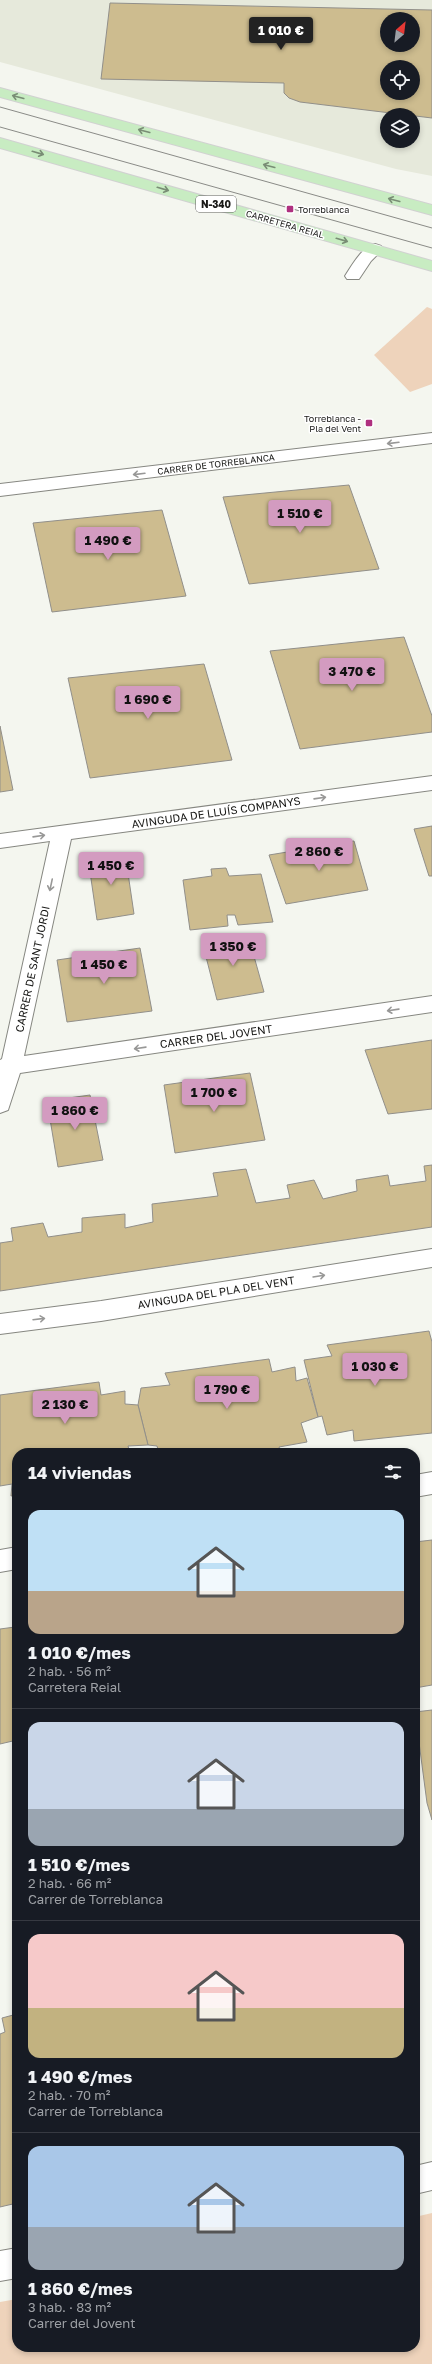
<!DOCTYPE html>
<html lang="es">
<meta charset="utf-8">
<style>
:root{--surface:#171b24;--page:#242831;--text:#f1f3f6;--muted:#9ea1a6;--line:#363941;--accent:#d39bc0}
body{margin:0;font-family:"Golos Text",sans-serif;background:var(--page);color:var(--text);height:100vh;display:flex;flex-direction:column;font-size:15px;white-space:nowrap}
*{box-sizing:border-box;margin:0}
p{font-size:13px;color:var(--muted)}
.icon{flex:none;width:22px;height:22px;fill:none;stroke:currentColor;stroke-width:2;stroke-linecap:round;stroke-linejoin:round}
.map{position:relative;flex:1;overflow:hidden}
.drawer{position:absolute;left:12px;top:1448px;width:408px;height:904px;display:flex;flex-direction:column;background:var(--surface);border-radius:16px;box-shadow:0 2px 6px #0003}
.drawer>*{flex:none}
.needle{width:26px;rotate:28deg}
.controls{position:absolute;left:380px;top:12px;display:grid;gap:8px}
.controls a{display:grid;place-items:center;width:40px;height:40px;border-radius:50%;background:var(--surface);box-shadow:0 2px 6px #0003;font-size:20px}
.price{position:absolute;translate:-50% -34px;padding:0 9px;border-radius:4px;background:var(--accent);color:#111;font-size:13px;line-height:26px;filter:drop-shadow(0 1px 2px #0008)}
.price::after{content:'';position:absolute;left:50%;top:24px;width:12px;height:9px;margin-left:-6px;background:inherit;clip-path:polygon(0 0,100% 0,50% 100%)}
.price.active{background:#222;color:#fff}
ul{padding:0;list-style:none}
li{display:grid;align-content:center;gap:8px;height:212px;padding:0 16px}
li+li{border-top:1px solid var(--line)}
li span{display:grid;place-items:center;height:124px;border-radius:12px;color:#555}
li>.icon{margin-inline-start:auto}
span .icon{width:72px;height:72px;fill:#fffc;stroke-width:1}
li b{font-size:17px}
h2{display:flex;justify-content:space-between;align-items:center;height:48px;padding:0 16px;font-size:17px}
.map>svg:first-child{display:block}
</style>
<div class="map">
<svg width="432" height="2364" viewBox="0 0 432 2364">
<rect width="100%" height="100%" fill="#f4f6ef"/>
<!-- built -->
<path fill="#e6e9db" fill-rule="evenodd" d="M0,0H432V176L396,169L0,62ZM387,19H413V45H387ZM387,67H413V93H387ZM387,115H413V141H387Z"/>
<!-- green -->
<g fill="#eed3bb">
<path d="M427,307L432,309V384L410,392L374,355Z"/>
<path d="M432,2213V2364H0V2302L17,2299V2347H415V2217Z"/>
</g>
<!-- building -->
<g fill="#cdbc8f" stroke="#918f8a" fill-rule="evenodd">
<path d="M110,3L432,10V118L300,102L289,98L284,93V83L101,79ZM387,19H413V45H387ZM387,67H413V93H387Z"/>
<path d="M349,485L379,569L249,584L223,497Z"/>
<path d="M162,510L186,596L52,612L33,523Z"/>
<path d="M404,637L432,716V732L300,749L270,651Z"/>
<path d="M204,664L232,760L90,778L68,678Z"/>
<path d="M0,726L13,790L0,792Z"/>
<path d="M432,826V876H429L414,829Z"/>
<path d="M354,841L368,890L286,904L269,855Z"/>
<path d="M125,853L134,914L97,920L88,858Z"/>
<path d="M226,868L229,876L261,874L273,922L238,925L235,915H227L228,926L190,930L183,880L212,876L211,869Z"/>
<path d="M248,935L264,992L217,1000L202,941Z"/>
<path d="M140,948L152,1011L67,1022L57,960Z"/>
<path d="M432,1040V1109L388,1114L365,1050Z"/>
<path d="M250,1073L265,1140L175,1153L164,1085Z"/>
<path d="M90,1095L103,1160L58,1167L47,1101Z"/>
<path d="M432,1165V1227L0,1291V1243L13,1241L11,1228L43,1223L48,1237L82,1232V1218L125,1214V1228L153,1222L152,1204L218,1196L213,1173L246,1169L256,1203L290,1198L287,1185L314,1180L323,1199L357,1191L356,1180L388,1175L390,1186L426,1181L424,1166Z"/>
<path d="M429,1331L432,1342V1433L354,1441L353,1430L327,1435L322,1416L318,1417L304,1360L332,1356L327,1345Z"/>
<path d="M269,1359L272,1372L295,1367L296,1381L307,1378L318,1417L301,1423L307,1442L279,1447L281,1453H159L157,1446L148,1445L138,1405L141,1388L170,1385L165,1373Z"/>
<path d="M99,1382L101,1395L125,1391V1404L138,1405L148,1445L128,1446L130,1453H17V1495L11,1496L12,1484L0,1486V1395Z"/>
<path d="M432,1540V1685L415,1688V1542Z"/>
<path d="M15,1627L17,1635V1740L0,1744V1629Z"/>
<path d="M432,1710V1820L427,1803L415,1712Z"/>
<path d="M17,2014V2203L0,2207V2034L5,2032L2,2018Z"/>
</g>
<g fill="none" stroke-linecap="round" stroke-linejoin="round">
<defs>
<path id="service" d="M375,244L381,246L383,249L371,261L359,279H347L345,276C353,264 361,248 375,244Z"/>
<g id="minor">
<path d="M432,433V443L0,496V484Z"/>
<path d="M432,776V790L71,839L24,1056L432,996V1012L20,1073L8,1110L0,1113V1060L2,1059L50,841L0,848V834Z"/>
<path d="M432,1249V1267L101,1321L0,1334V1314L101,1301Z"/>
<path d="M432,1472V1494L415,1497V1475Z"/>
<path d="M17,1547V1569L0,1572V1550Z"/>
<path d="M432,2162V2190L415,2194V2166Z"/>
<path d="M17,2248V2278L0,2281V2251Z"/>
</g>
<g id="primary">
<path d="M0,88L432,205V215L0,97Z"/>
<path d="M0,138L432,261V271L0,148Z"/>
</g>
</defs>
<!-- service casing -->
<use href="#service" stroke="#868781" stroke-width="2"/>
<!-- minor casing -->
<use href="#minor" stroke="#868781" stroke-width="2"/>
<!-- primary casing -->
<use href="#primary" stroke="#d1d1d1" stroke-width="2"/>
<!-- service -->
<use href="#service" fill="#fff" fill-rule="evenodd"/>
<!-- minor -->
<use href="#minor" fill="#fff" fill-rule="evenodd"/>
<!-- primary -->
<use href="#primary" fill="#c8ecc2" fill-rule="evenodd"/>
<!-- tram -->
<g stroke="#8a8b87" stroke-width="1">
<path d="M0,107L432,228"/>
<path d="M0,127L432,248"/>
</g>
</g>
<!-- one-way arrows -->
<defs><path id="oneway-shaft" d="M-6 0H5M1.5-3L5.5 0L1.5 3" fill="none" stroke-width="1.6" stroke-linecap="round" stroke-linejoin="round"/></defs>
<g stroke="#798d75">
<use href="#oneway-shaft" transform="translate(18 97) rotate(-165)"/>
<use href="#oneway-shaft" transform="translate(144 131) rotate(-165)"/>
<use href="#oneway-shaft" transform="translate(38 153) rotate(16)"/>
<use href="#oneway-shaft" transform="translate(269 166) rotate(-165)"/>
<use href="#oneway-shaft" transform="translate(163 189) rotate(16)"/>
<use href="#oneway-shaft" transform="translate(394 200) rotate(-165)"/>
<use href="#oneway-shaft" transform="translate(342 240) rotate(16)"/>
</g>
<g stroke="#989897">
<use href="#oneway-shaft" transform="translate(393 443) rotate(173)"/>
<use href="#oneway-shaft" transform="translate(139 474) rotate(173)"/>
<use href="#oneway-shaft" transform="translate(320 798) rotate(-8)"/>
<use href="#oneway-shaft" transform="translate(39 836) rotate(-8)"/>
<use href="#oneway-shaft" transform="translate(51 885) rotate(102)"/>
<use href="#oneway-shaft" transform="translate(393 1010) rotate(172)"/>
<use href="#oneway-shaft" transform="translate(140 1048) rotate(172)"/>
<use href="#oneway-shaft" transform="translate(319 1276) rotate(-9)"/>
<use href="#oneway-shaft" transform="translate(39 1319) rotate(-7)"/>
</g>
<!-- markers -->
<g fill="#af307f" stroke="#fff" stroke-width="1.5">
<rect x="286" y="205" width="8" height="8" rx="2"/>
<rect x="365" y="419" width="8" height="8" rx="2"/>
</g>
<g text-anchor="middle" dominant-baseline="central" stroke-width="3" stroke-linejoin="round" paint-order="stroke">
<!-- far-poi labels -->
<g font-size="9" fill="#191917" stroke="#fff" text-anchor="start">
<text x="298" y="209">Torreblanca</text>
<text x="361" y="418" text-anchor="end">Torreblanca -<tspan x="361" dy="10">Pla del Vent</tspan></text>
</g>
<!-- far-street labels -->
<g font-size="9" fill="#191917" stroke="#fff">
<text transform="translate(285 224) rotate(16)">CARRETERA REIAL</text>
<text transform="translate(216 464) rotate(-7)">CARRER DE TORREBLANCA</text>
</g>
<!-- shield labels -->
<rect fill="#fff" stroke="#5e5e5d" stroke-width="1" x="196" y="196" width="40" height="16" rx="3"/>
<g font-size="10" font-weight="bold" fill="#191917">
<text x="216" y="204">N-340</text>
</g>
<!-- street labels -->
<g font-size="11" fill="#191917" stroke="#fff">
<text transform="translate(216 812) rotate(-8)">AVINGUDA DE LLUÍS COMPANYS</text>
<text transform="translate(32 969) rotate(-78)">CARRER DE SANT JORDI</text>
<text transform="translate(216 1036) rotate(-8)">CARRER DEL JOVENT</text>
<text transform="translate(216 1292) rotate(-9)">AVINGUDA DEL PLA DEL VENT</text>
</g>
</g>
</svg>
<div class="controls">
<a><svg class="needle" viewBox="-14 -14 28 28"><path d="M0-13l5 13h-10z" fill="#e53935"/><path d="M0 13l5-13h-10z" fill="#9ea1a6"/></svg></a>
<a><svg class="icon" aria-label="locate" viewBox="0 0 24 24"><circle cx="12" cy="12" r="6"/><path d="M12 2v4M12 18v4M2 12h4M18 12h4"/></svg></a>
<a><svg class="icon" aria-label="layers" viewBox="0 0 24 24"><path d="M12 4l9 5-9 5-9-5zM3 14l9 5 9-5"/></svg></a>
</div>
<b class="price active" style="left:281px;top:51px">1 010 €</b>
<b class="price" style="left:300px;top:534px">1 510 €</b>
<b class="price" style="left:108px;top:561px">1 490 €</b>
<b class="price" style="left:352px;top:692px">3 470 €</b>
<b class="price" style="left:148px;top:720px">1 690 €</b>
<b class="price" style="left:319px;top:872px">2 860 €</b>
<b class="price" style="left:111px;top:886px">1 450 €</b>
<b class="price" style="left:233px;top:967px">1 350 €</b>
<b class="price" style="left:104px;top:985px">1 450 €</b>
<b class="price" style="left:214px;top:1113px">1 700 €</b>
<b class="price" style="left:75px;top:1131px">1 860 €</b>
<b class="price" style="left:375px;top:1387px">1 030 €</b>
<b class="price" style="left:227px;top:1410px">1 790 €</b>
<b class="price" style="left:65px;top:1425px">2 130 €</b>
<section class="drawer">
<h2>14 viviendas<svg class="icon" aria-label="filters" viewBox="0 0 24 24"><path d="M4 7h16M4 17h16"/><circle cx="9" cy="7" r="2"/><circle cx="15" cy="17" r="2"/></svg></h2>
<ul>
<li><span style="background:linear-gradient(#bfe0f5 65%,#b9a48a 0)"><svg class="icon" aria-label="home" viewBox="0 0 24 24"><path d="M3 11l9-7 9 7M6 9v11h12V9"/></svg></span><div><b>1 010 €/mes</b><p>2 hab. · 56 m²</p><p>Carretera Reial</p></div></li>
<li><span style="background:linear-gradient(#c9d6e8 70%,#9aa5b1 0)"><svg class="icon" aria-label="home" viewBox="0 0 24 24"><path d="M3 11l9-7 9 7M6 9v11h12V9"/></svg></span><div><b>1 510 €/mes</b><p>2 hab. · 66 m²</p><p>Carrer de Torreblanca</p></div></li>
<li><span style="background:linear-gradient(#f6c9c9 60%,#c2b280 0)"><svg class="icon" aria-label="home" viewBox="0 0 24 24"><path d="M3 11l9-7 9 7M6 9v11h12V9"/></svg></span><div><b>1 490 €/mes</b><p>2 hab. · 70 m²</p><p>Carrer de Torreblanca</p></div></li>
<li><span style="background:linear-gradient(#a9c7e8 65%,#9aa5b1 0)"><svg class="icon" aria-label="home" viewBox="0 0 24 24"><path d="M3 11l9-7 9 7M6 9v11h12V9"/></svg></span><div><b>1 860 €/mes</b><p>3 hab. · 83 m²</p><p>Carrer del Jovent</p></div></li>
</ul>
</section>
</div>
